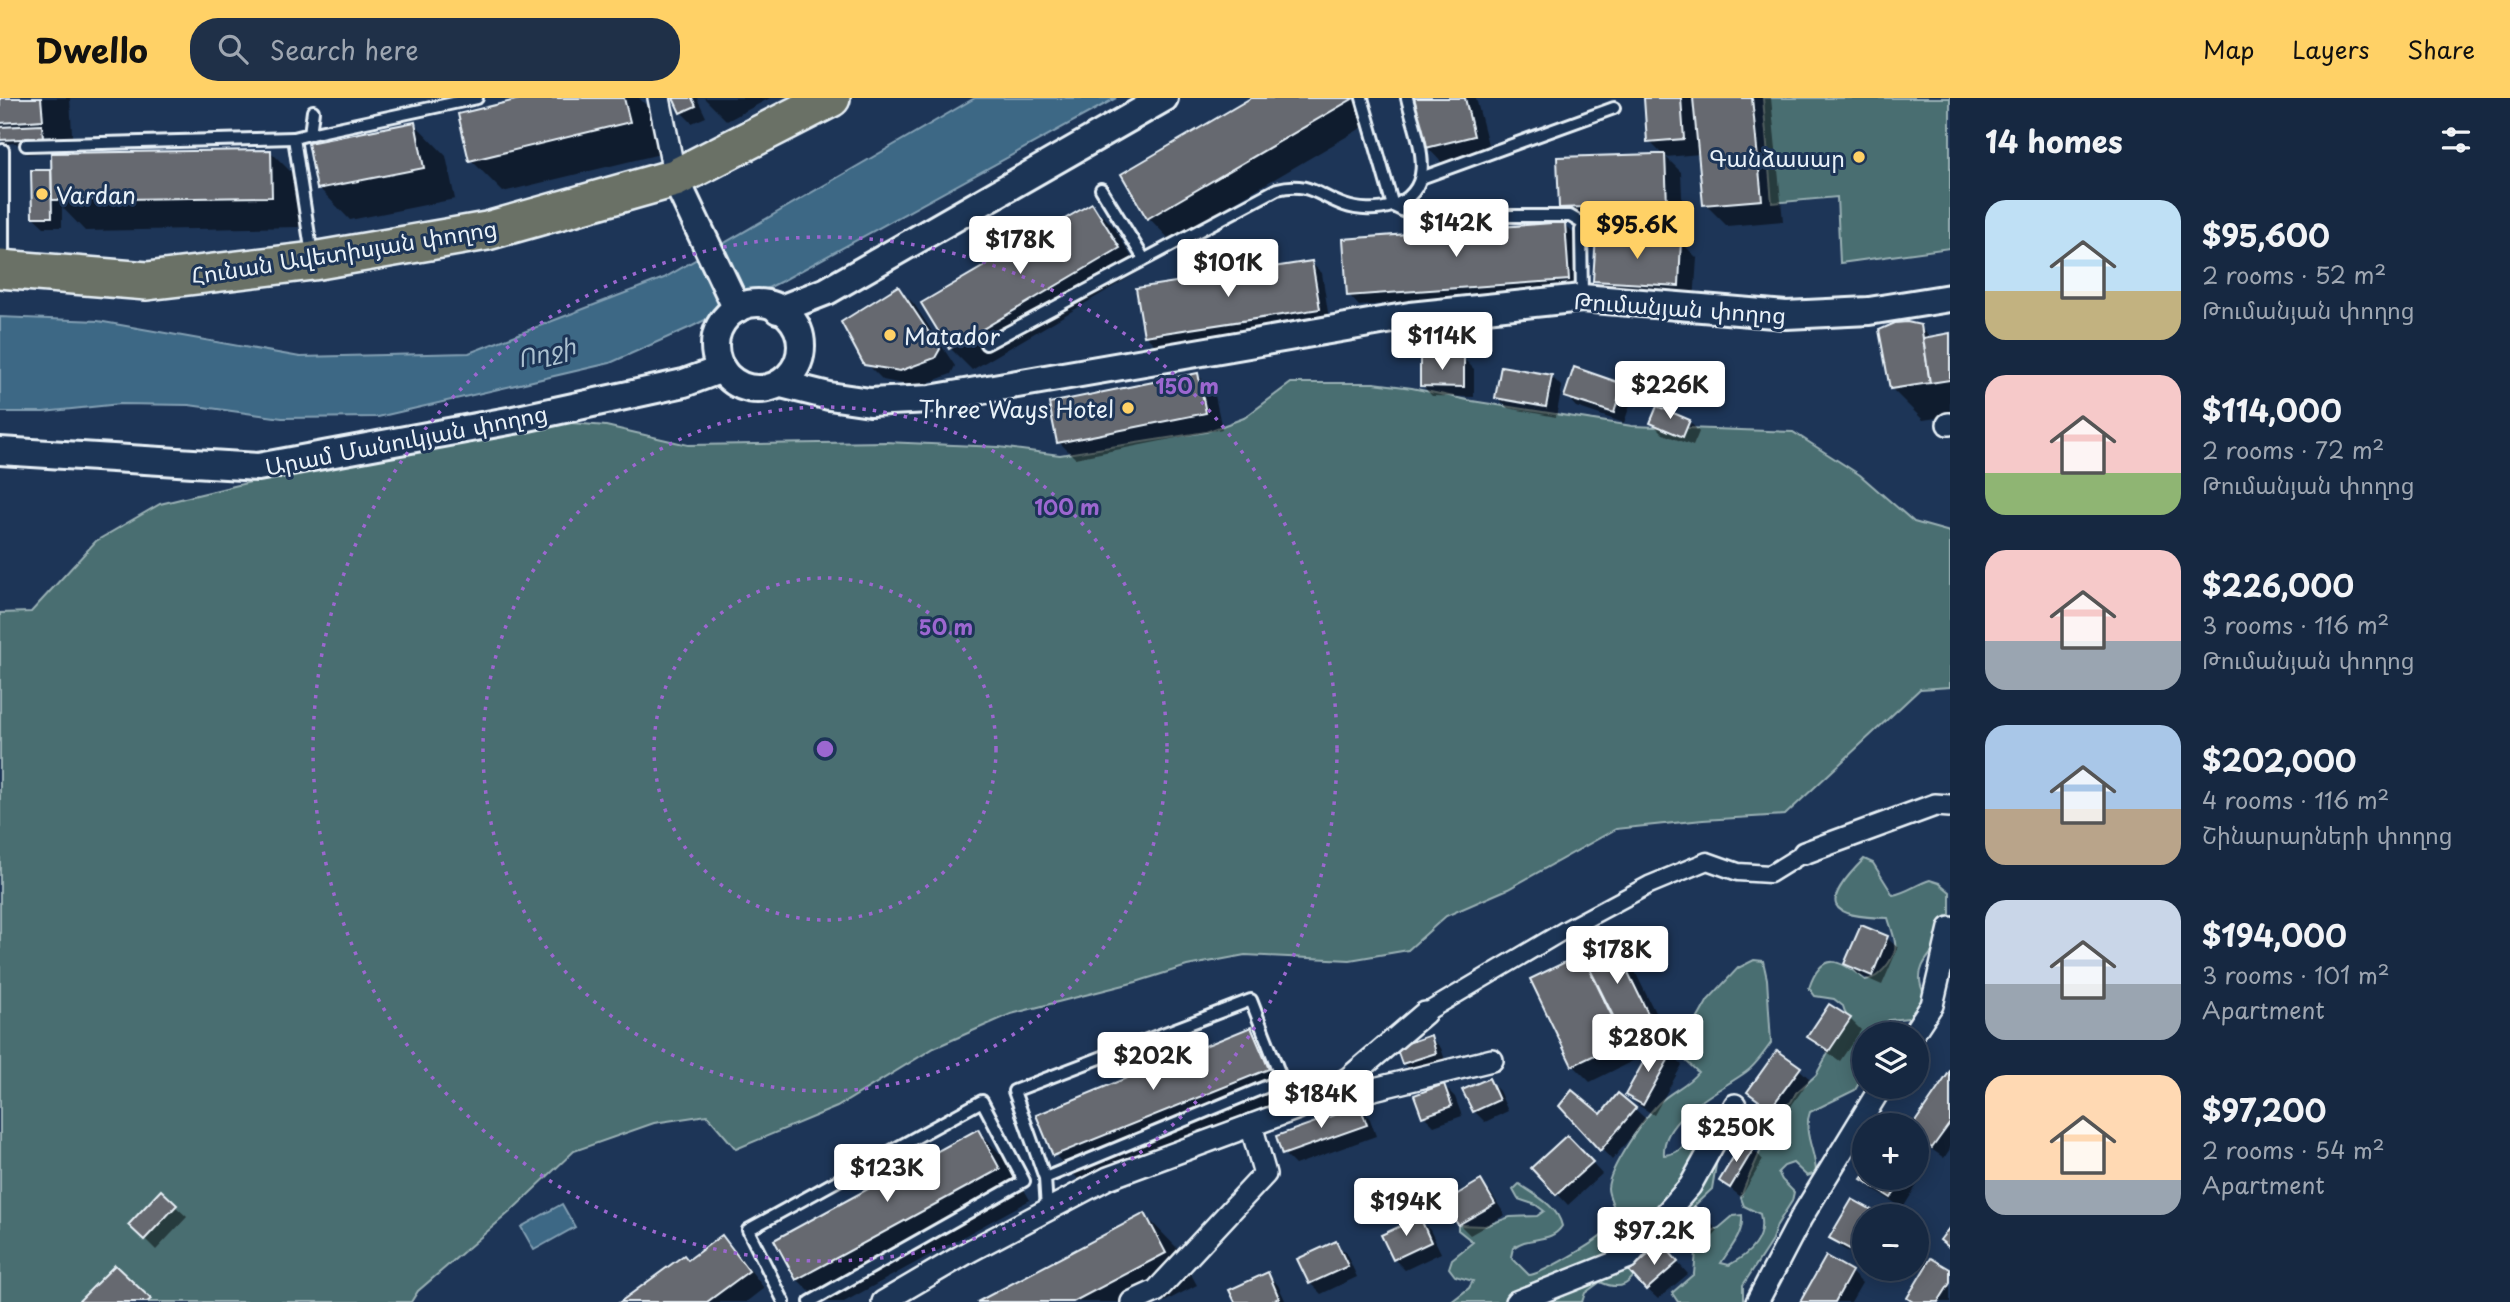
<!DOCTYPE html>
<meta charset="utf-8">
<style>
:root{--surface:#162841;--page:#1f3048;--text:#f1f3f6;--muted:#9ea6b1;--line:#35445a;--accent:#ffd166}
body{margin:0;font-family:"Playpen Sans","Noto Sans Armenian",sans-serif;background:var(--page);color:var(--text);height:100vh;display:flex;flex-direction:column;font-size:26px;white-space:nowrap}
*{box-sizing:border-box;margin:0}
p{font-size:23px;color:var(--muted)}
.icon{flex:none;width:38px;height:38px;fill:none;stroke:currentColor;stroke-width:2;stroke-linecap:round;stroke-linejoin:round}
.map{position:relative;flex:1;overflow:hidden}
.panel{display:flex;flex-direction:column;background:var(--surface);width:560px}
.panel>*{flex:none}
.controls{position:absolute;left:1852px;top:924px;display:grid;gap:14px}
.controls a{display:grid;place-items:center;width:77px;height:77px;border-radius:50%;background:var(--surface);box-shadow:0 4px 18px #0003,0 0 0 2px var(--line);font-size:35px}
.price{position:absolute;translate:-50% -60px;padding:0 16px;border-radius:7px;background:#fff;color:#222;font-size:23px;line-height:46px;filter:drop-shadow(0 2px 4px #0008)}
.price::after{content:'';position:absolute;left:50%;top:42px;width:21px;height:16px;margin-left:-10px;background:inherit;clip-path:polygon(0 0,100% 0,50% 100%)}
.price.current{background:var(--accent);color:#111}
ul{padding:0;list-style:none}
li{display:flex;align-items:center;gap:21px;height:175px;padding:0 35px}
li span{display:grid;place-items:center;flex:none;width:196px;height:140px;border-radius:21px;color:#555}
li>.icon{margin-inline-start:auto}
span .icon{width:84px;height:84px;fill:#fffc;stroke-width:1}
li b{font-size:30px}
h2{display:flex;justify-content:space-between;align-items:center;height:84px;padding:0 35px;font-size:30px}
header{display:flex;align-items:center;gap:42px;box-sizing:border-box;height:98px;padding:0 35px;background:var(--accent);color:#111}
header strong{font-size:33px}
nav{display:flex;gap:38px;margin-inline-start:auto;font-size:24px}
.search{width:490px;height:63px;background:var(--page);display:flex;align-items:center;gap:18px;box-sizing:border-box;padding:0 24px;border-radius:28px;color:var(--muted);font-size:26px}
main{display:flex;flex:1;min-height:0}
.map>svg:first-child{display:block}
</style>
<header>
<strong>Dwello</strong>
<div class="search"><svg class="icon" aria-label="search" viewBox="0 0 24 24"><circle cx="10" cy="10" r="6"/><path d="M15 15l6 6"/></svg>Search here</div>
<nav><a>Map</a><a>Layers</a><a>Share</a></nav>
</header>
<main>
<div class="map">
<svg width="1950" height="1204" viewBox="0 0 1950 1204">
<rect width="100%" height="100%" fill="#1d3557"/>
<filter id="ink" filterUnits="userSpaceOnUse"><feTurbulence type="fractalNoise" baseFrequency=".0143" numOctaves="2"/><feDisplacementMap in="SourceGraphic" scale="14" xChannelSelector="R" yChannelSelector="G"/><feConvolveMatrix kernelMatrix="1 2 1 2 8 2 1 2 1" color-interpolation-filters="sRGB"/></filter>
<g filter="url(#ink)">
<!-- green -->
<g fill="#4a6e71" stroke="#99b0b4" stroke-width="2">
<path d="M1763,0H1950V150L1840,165L1837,99L1772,105Z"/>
<path d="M1291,285H1374L1412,290L1472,303L1632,328L1793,334L1860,377L1914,424L1950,434V589L1920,591L1785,717L1703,722L1616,731L1508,791L1446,818L1408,852L1350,862L1245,857L1187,868L1136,884L1011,916L934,950L837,1009L736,1051L707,1017L654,1025L574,1053L511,1113L418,1193L411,1204H0V515L31,514L96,443L160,406L354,359L549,323L606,328L688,347L885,344L999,349L1060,357L1206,334L1244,320Z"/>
<path d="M1864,761L1873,765L1893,797C1906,795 1917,786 1930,782L1939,785L1950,794V834C1934,853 1909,870 1925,897L1918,919L1889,922L1870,936H1864V943L1856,956L1859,985L1855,992L1810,1014C1802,1036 1816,1053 1816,1075L1807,1078L1793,1065L1784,1068L1778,1074L1782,1082L1794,1094L1792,1103L1777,1127L1771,1144L1743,1187V1204H1678L1672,1195L1694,1176L1697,1143L1703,1137L1719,1130L1733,1118L1742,1117C1744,1136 1731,1149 1721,1165L1729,1167C1750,1156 1766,1141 1760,1116L1744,1108L1741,1100C1745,1082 1766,1050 1764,1034L1755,1038L1740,1029L1731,1031L1718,1055L1712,1091L1680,1121L1670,1134L1673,1142C1667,1147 1659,1149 1653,1154C1634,1170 1633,1199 1600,1184L1585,1195L1582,1204H1451L1469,1190L1473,1183L1455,1178L1449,1170L1452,1161L1473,1144L1458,1132V1127L1485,1128L1510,1119L1537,1118L1544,1113L1536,1107L1518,1101L1513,1092L1519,1086C1535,1097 1558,1108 1562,1128C1551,1146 1528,1137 1513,1150L1511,1159L1529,1177C1542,1176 1594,1145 1605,1135C1610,1130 1613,1122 1616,1116C1614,1107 1608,1098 1608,1090C1609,1070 1645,1019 1659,1005C1671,993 1687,988 1698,974L1685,962V943L1708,902L1738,870L1754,862L1763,863L1767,881L1771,945C1764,955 1756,967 1746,974C1720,993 1661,1019 1664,1057C1697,1055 1701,1007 1731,1008C1739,1008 1744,1013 1751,1016C1756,1017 1762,1018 1767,1019L1791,1004L1796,995L1816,977L1844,926L1846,917L1843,908L1834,901L1815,898L1809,890C1822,852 1840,861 1865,882C1875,880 1877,878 1884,871C1902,850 1895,844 1888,820C1827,819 1819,806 1864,761Z"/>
</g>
<!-- water -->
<g fill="#3e6885" stroke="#829fb3" stroke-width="2">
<path d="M975,0H1116L782,183L693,228L610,265L378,319L282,320L189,307L120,306L43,314H0V219L98,223L300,259L469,255L664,180Z"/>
<path d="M562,1106L575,1129L534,1152L521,1129Z"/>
</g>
<!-- shadow -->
<g fill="#0007">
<path d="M0,0H70L73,53L60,54V57L270,53L302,85V129L85,133L62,109V129H44L33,119L51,74L53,76V54L27,56L16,45L4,46L0,41Z"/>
<path d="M531,0H639L649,10L660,56L503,94L471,62Z"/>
<path d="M675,0H697L706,19L692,25L681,14Z"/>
<path d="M704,0H770L727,23Z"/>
<path d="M1254,0H1362L1375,22L1170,142L1149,120L1123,77Z"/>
<path d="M1414,0H1476L1490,54L1443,66L1427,49Z"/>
<path d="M1645,0H1771L1783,123L1727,128L1705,106L1700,56L1666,59L1681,74L1683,122L1577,126L1560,109L1663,57L1649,43Z"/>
<path d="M415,26L446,58L455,101L350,122L319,90Z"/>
<path d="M1092,107L1114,129L1140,173L972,272L950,250Z"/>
<path d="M1564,126L1575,137L1579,192L1359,208L1349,197Z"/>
<path d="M1681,144L1697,160L1694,204L1612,199L1595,182Z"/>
<path d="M1311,165L1322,175L1329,221L1156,248L1145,237Z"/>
<path d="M898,190L914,206L955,268L951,276L917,289L883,282L866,265Z"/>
<path d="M1920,229L1931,240L1950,237V318L1923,322L1891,290Z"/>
<path d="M1463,260L1474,271V299L1432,298L1422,287Z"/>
<path d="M1198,277L1214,293L1222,331L1075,360L1059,344Z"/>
<path d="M1551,278L1562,289L1556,319L1508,310L1497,300Z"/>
<path d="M1623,287L1633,298L1624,325L1576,309L1566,298Z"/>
<path d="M1689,323L1699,334L1693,348L1663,336L1652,325Z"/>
<path d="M1608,837L1625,853L1670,945L1659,950L1671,957L1682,967L1654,1017L1638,1007L1627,997L1651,954L1590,984L1573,967L1532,881L1585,856Z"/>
<path d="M1887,840L1898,850L1882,887L1857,876L1847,866Z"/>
<path d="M1850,921L1861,932L1840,963L1820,949L1809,939Z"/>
<path d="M1251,931L1282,963L1299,1002L1086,1089L1055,1057L1038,1018Z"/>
<path d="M1430,939L1441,950L1446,965L1414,976L1403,965Z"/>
<path d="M1799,971L1810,981L1782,1021L1749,994Z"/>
<path d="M1950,977V1051L1944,1060L1916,1040V1027Z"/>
<path d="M1488,982L1499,993L1508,1013L1485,1024L1474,1013Z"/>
<path d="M1444,988L1455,999L1462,1018L1434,1028L1424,1018Z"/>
<path d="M1561,1008L1601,1018L1635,1011L1646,1021L1612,1062Z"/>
<path d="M1360,1010L1370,1021L1376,1038L1295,1067L1284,1056Z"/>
<path d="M978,1033L1009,1065L1030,1102L844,1204H820L797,1181Z"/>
<path d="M1578,1050L1602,1076L1568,1107L1533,1070Z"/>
<path d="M1753,1051L1763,1062L1741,1099L1721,1083Z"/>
<path d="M1916,1062L1926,1072L1903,1110L1874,1092L1863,1081L1916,1080Z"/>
<path d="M1481,1085L1491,1095L1505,1117L1470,1137L1459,1126L1446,1104Z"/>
<path d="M161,1095L187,1119L156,1152L131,1127Z"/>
<path d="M1852,1103L1879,1118H1864V1162L1842,1150L1832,1140Z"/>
<path d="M1145,1117L1176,1149L1197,1187L1164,1204H981Z"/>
<path d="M1419,1121L1430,1132L1441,1155L1405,1172L1394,1161Z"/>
<path d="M1708,1122L1718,1133L1697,1157L1683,1145Z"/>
<path d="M722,1139L738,1156L764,1190L746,1204H623L688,1164Z"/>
<path d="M1335,1145L1346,1155L1357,1179L1321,1196L1310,1185Z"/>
<path d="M1672,1158L1688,1176L1658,1201L1647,1191Z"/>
<path d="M1950,1173V1204H1913Z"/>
<path d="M1851,1174L1862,1185L1851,1204H1802Z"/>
<path d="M1267,1176L1278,1187L1286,1204H1236Z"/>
</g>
<!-- building -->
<g fill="#666970" stroke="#e8f1f8" stroke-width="2">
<path d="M0,0H41L43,22L0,25Z"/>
<path d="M524,0H624L630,24L469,63L458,16Z"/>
<path d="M673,0H692L696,8L680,15Z"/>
<path d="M1251,0H1354L1147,121L1121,76Z"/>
<path d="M1413,0H1465L1474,38L1426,50Z"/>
<path d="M1644,0H1681L1684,41L1647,44Z"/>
<path d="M1693,0H1752L1762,102L1703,107Z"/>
<path d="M415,24L424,70L317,91L308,45Z"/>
<path d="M42,27L43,40L0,42V29Z"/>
<path d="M271,52L272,99L52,102L51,55Z"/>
<path d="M1656,56H1665L1667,106L1559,110L1557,59Z"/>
<path d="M31,72H51L52,119H32Z"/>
<path d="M1092,105L1120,150L949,251L921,205Z"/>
<path d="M1565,124L1569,182L1347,198L1343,141Z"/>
<path d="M1596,137L1681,142L1679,188L1593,183Z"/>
<path d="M1312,163L1320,211L1144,238L1136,190Z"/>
<path d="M898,188L940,251L935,260L900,273L864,267L841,224Z"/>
<path d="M1907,224L1921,227L1930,285L1890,291L1879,232L1895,225Z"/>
<path d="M1950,235V282L1930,285L1923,240Z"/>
<path d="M1420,258L1464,259V289L1420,288Z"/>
<path d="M1501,268L1552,277L1546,309L1495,300Z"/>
<path d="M1574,269L1623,286L1614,315L1564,299Z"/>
<path d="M1198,275L1206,315L1057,345L1049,305Z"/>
<path d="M1657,308L1690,322L1683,339L1650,325Z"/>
<path d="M1861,827L1888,838L1872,878L1844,866Z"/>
<path d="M1609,835L1654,928L1625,942L1579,849Z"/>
<path d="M1582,856L1624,943L1572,968L1530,881Z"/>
<path d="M1829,906L1851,920L1829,953L1807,939Z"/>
<path d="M1251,929L1269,971L1053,1058L1036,1017Z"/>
<path d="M1431,937L1436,955L1402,966L1396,949Z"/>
<path d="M1654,945L1672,955L1643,1007L1625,997Z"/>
<path d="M1777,952L1801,969L1770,1011L1747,994Z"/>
<path d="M1950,973V1025L1932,1050L1916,1040V1027H1913Z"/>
<path d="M1489,980L1499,1002L1473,1014L1462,992Z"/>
<path d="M1444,986L1452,1008L1422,1019L1414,997Z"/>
<path d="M1572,992L1601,1016L1618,995L1636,1010L1600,1053L1559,1008Z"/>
<path d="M1360,1008L1367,1027L1282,1057L1276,1038Z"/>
<path d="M978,1031L1000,1071L796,1182L774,1142Z"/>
<path d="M1567,1037L1593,1064L1556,1097L1531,1070Z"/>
<path d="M1743,1043L1754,1050L1730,1090L1719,1083Z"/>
<path d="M1864,1077V1080H1904L1891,1100L1861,1081Z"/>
<path d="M1481,1082L1495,1106L1458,1127L1444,1104Z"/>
<path d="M161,1092L177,1107L144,1142L128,1127Z"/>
<path d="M1852,1101L1879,1116L1878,1118H1864V1144L1857,1155L1829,1140Z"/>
<path d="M1694,1108L1709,1121L1685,1148L1670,1134Z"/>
<path d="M1145,1115L1166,1155L1073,1204H977Z"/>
<path d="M1420,1119L1431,1144L1393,1162L1381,1137Z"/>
<path d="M1950,1129V1150L1940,1142Z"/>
<path d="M722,1137L749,1173L707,1204H620L684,1157L688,1162Z"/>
<path d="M1336,1143L1348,1168L1309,1186L1297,1161Z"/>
<path d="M1662,1145L1678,1164L1646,1192L1629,1173Z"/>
<path d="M1826,1158L1852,1173L1835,1204H1800Z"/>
<path d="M1931,1160L1950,1171V1185L1938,1204H1913L1907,1200Z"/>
<path d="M115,1167L151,1201L147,1204H78Z"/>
<path d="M1268,1174L1279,1200L1270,1204H1235L1229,1192Z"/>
</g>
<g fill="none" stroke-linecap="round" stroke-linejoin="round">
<defs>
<g id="service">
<path d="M1362,0L1393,108L1410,116L1440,118H1570L1585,127"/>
<path d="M310,36L477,0"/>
<path d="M26,47L294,40"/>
<path d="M3,52V164"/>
<path d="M1421,80L1614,10"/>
<path d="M1101,91L1144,161"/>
<path d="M312,157L294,40L310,36L313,13"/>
<path d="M1582,198L1581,132L1585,127L1677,122"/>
<path d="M986,246L1277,91C1308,83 1317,97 1344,107C1358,112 1377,113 1392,108C1442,91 1416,38 1407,0"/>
<path d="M1045,1080L1282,982L1251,902L1014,993L1045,1080L1047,1111"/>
<path d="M784,1204L748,1132L982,1003L1024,1083L810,1204"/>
</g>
<path id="pedestrian" d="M1425,915L1565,832L1649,787L1707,763L1738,774L1770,776L1804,755"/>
<g id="minor">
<path d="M659,0L675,80"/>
<path d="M1948,326H1950"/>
<path d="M1804,755L1935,707L1950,708"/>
<path d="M1913,936L1932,907L1950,830"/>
<path d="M1317,1005L1492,962"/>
<path d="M883,1204L970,1153L1108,1080L1298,1010L1349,980L1425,915"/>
<path d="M1132,1204L1156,1193L1265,1076L1251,1027"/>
<path d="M1516,1204L1627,1160L1690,1088L1735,1007"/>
<path d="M1757,1204L1801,1120L1881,989"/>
</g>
<g id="tertiary">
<path d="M675,80L737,211"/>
<circle cx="758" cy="248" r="43"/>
<path d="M778,212L827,193L1164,0"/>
<path d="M781,286L829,298L870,304L930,301L1410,218L1582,200L1786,217L1869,213L1950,200"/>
<path d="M0,353L258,369L514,322L684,285L722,271"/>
</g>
<path id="trunk" d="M0,171L147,183L313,163L487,133L675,80L831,0"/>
</defs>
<!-- service casing -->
<use href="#service" stroke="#e8f1f8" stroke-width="16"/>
<!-- pedestrian casing -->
<use href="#pedestrian" stroke="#e8f1f8" stroke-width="21"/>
<!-- minor casing -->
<use href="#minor" stroke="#e8f1f8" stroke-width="26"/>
<!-- tertiary casing -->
<use href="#tertiary" stroke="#e8f1f8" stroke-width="32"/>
<!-- trunk casing -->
<use href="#trunk" stroke="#e8f1f8" stroke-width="42"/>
<!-- service -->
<use href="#service" stroke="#1d3557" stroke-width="10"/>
<!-- pedestrian -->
<use href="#pedestrian" stroke="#1d3557" stroke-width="16"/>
<!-- minor -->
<use href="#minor" stroke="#1d3557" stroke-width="21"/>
<!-- tertiary -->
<use href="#tertiary" stroke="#1d3557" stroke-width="26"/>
<!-- trunk -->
<use href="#trunk" stroke="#6a7166" stroke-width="37"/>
</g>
</g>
<!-- distance rings -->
<g fill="none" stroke="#9c67d0" stroke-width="3.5" stroke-dasharray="3.5 7">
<circle cx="825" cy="651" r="171"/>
<circle cx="825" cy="651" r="342"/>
<circle cx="825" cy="651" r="512"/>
</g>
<!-- markers -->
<g fill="#ffd166" stroke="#1d3557" stroke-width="2.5">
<circle cx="1859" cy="59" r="7"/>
<circle cx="42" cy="96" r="7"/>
<circle cx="890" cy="237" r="7"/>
<circle cx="1128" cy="310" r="7"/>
</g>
<g text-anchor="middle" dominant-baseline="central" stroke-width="6" stroke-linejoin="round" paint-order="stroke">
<!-- poi labels -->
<g font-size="23" fill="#e8f1f8" stroke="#1d3557" text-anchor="end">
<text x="1845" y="59">Գանձասար</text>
<text x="56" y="96" text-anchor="start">Vardan</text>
<text x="904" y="237" text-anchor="start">Matador</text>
<text x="1114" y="310">Three Ways Hotel</text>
</g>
<!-- street labels -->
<g font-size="23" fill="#e8f1f8" stroke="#1d3557">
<text transform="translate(344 153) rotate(-9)">Հունան Ավետիսյան փողոց</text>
<text transform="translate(1680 209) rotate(4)">Թումանյան փողոց</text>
<text transform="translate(406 341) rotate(-11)">Արամ Մանուկյան փողոց</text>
</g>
<!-- water labels -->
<g font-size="24" font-style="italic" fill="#acc1d0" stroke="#1d3557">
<text transform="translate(546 253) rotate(-14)">Ողջի</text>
</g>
</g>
<circle cx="825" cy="651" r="10" fill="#9c67d0" stroke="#1d3557" stroke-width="3.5"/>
<g font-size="21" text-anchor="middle" font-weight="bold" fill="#9c67d0" stroke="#1d3557" stroke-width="6" stroke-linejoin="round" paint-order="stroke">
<text x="1187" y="296">150 m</text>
<text x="1067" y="417">100 m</text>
<text x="946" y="537">50 m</text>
</g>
</svg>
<div class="controls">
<a><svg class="icon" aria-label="layers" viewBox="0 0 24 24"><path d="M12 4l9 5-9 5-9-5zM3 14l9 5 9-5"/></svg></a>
<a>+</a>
<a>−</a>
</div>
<b class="price" style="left:1456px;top:161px">$142K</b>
<b class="price current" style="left:1637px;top:163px">$95.6K</b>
<b class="price" style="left:1020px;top:178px">$178K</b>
<b class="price" style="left:1228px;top:201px">$101K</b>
<b class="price" style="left:1442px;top:274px">$114K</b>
<b class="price" style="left:1670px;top:323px">$226K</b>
<b class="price" style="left:1617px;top:888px">$178K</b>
<b class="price" style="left:1648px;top:976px">$280K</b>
<b class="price" style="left:1153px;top:994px">$202K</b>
<b class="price" style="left:1321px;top:1032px">$184K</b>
<b class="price" style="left:1736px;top:1066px">$250K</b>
<b class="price" style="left:887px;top:1106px">$123K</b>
<b class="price" style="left:1406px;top:1140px">$194K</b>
<b class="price" style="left:1654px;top:1169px">$97.2K</b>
</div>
<section class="panel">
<h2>14 homes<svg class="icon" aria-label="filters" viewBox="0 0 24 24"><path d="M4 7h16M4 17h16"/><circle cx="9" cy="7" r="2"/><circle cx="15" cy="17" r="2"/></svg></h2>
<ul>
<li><span style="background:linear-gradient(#bfe0f5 65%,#c2b280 0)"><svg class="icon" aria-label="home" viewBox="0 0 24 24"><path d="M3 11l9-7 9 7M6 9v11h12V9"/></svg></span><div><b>$95,600</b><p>2 rooms · 52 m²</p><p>Թումանյան փողոց</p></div></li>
<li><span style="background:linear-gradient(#f6c9c9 70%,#8fb573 0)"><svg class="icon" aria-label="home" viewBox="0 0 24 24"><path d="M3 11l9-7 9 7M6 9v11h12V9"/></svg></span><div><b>$114,000</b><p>2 rooms · 72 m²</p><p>Թումանյան փողոց</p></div></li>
<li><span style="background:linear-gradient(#f6c9c9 65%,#9aa5b1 0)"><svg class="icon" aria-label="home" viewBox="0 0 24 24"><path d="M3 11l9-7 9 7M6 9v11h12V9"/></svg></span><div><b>$226,000</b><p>3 rooms · 116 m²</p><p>Թումանյան փողոց</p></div></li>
<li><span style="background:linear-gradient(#a9c7e8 60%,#b9a48a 0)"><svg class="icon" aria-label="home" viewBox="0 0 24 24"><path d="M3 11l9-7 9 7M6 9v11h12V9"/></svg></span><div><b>$202,000</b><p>4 rooms · 116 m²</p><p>Շինարարների փողոց</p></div></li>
<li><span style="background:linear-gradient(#c9d6e8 60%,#9aa5b1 0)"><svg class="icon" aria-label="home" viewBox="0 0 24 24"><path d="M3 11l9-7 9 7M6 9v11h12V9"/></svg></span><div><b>$194,000</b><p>3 rooms · 101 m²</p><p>Apartment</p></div></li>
<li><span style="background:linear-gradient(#ffd9b3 75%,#9aa5b1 0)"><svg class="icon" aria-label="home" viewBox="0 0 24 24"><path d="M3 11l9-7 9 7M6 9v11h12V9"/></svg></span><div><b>$97,200</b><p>2 rooms · 54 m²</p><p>Apartment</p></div></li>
</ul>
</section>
</main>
